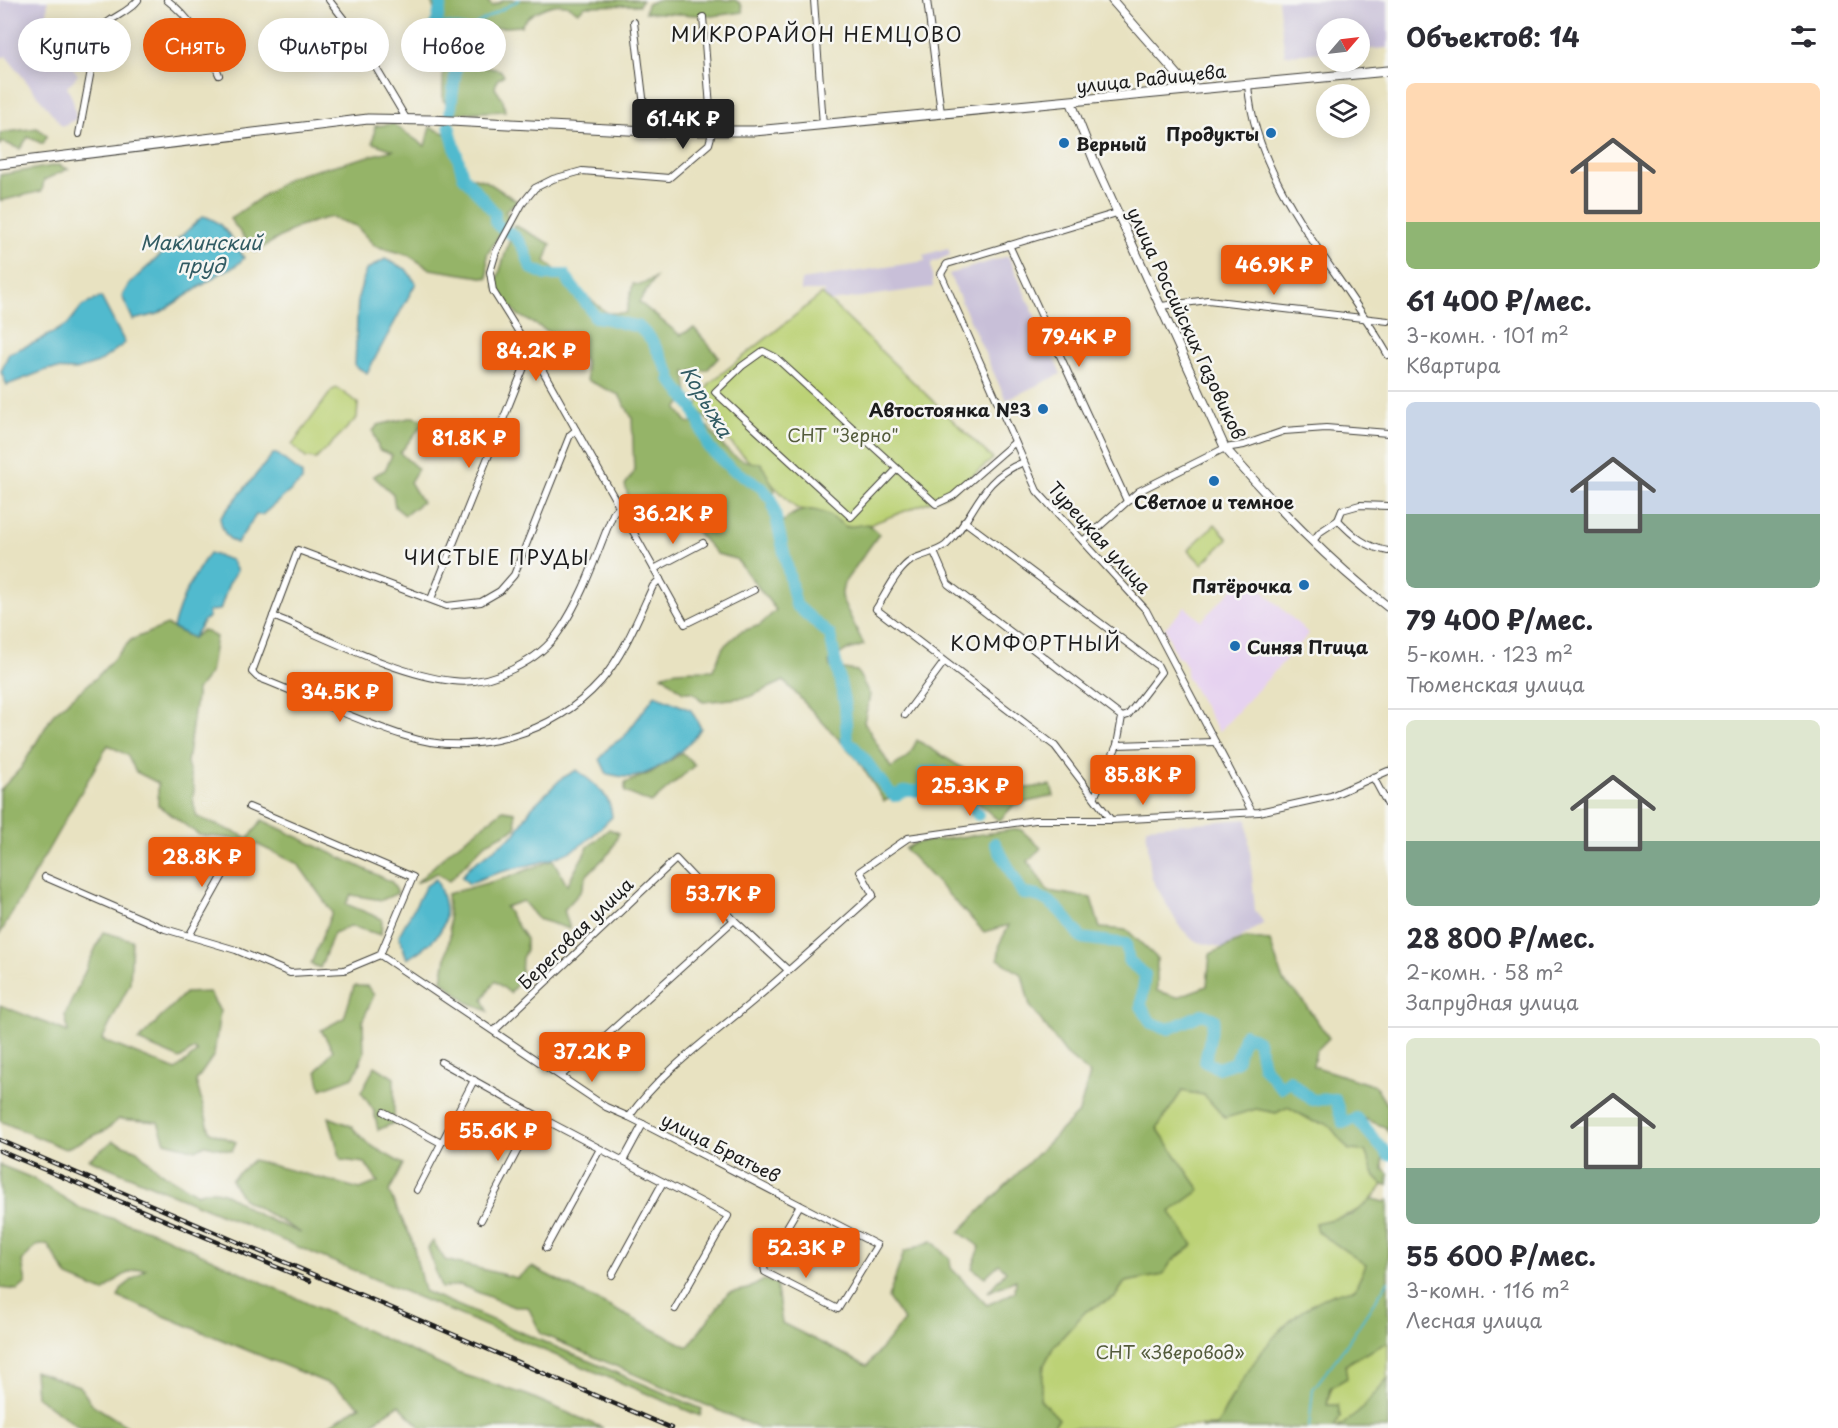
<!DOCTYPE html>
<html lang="ru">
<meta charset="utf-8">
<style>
:root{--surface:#fff;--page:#f2f2f3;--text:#2b2b33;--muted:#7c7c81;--line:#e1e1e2;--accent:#ea580c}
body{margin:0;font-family:"Playpen Sans",sans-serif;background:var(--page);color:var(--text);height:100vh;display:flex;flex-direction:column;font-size:22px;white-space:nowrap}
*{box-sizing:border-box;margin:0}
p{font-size:20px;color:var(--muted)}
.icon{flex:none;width:33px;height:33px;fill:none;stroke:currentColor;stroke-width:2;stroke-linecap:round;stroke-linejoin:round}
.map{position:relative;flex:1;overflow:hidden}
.details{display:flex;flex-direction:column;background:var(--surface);width:450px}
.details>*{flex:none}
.banner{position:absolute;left:18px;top:18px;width:570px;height:54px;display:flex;gap:12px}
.needle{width:39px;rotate:62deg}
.controls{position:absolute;left:1316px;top:18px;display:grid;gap:12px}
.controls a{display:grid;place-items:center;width:54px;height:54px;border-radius:50%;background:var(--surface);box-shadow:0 3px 15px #0003;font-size:30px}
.price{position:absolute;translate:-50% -51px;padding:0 14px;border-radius:6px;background:var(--accent);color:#fff;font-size:20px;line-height:39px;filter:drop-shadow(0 2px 3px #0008)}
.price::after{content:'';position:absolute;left:50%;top:36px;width:18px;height:14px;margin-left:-9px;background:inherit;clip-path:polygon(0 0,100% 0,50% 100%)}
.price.active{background:#222;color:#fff}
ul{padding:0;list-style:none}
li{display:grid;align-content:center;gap:12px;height:318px;padding:0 18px}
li+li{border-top:2px solid var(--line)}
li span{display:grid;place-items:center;height:186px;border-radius:9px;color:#555}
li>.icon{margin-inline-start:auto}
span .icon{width:108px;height:108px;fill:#fffc;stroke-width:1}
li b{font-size:26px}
h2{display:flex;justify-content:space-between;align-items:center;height:72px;padding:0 18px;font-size:26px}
.chip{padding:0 21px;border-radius:27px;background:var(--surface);box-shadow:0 3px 15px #0003;font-size:21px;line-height:54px}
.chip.active{background:var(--accent);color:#fff}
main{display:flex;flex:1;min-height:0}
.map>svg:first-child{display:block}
</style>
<main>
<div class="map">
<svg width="1388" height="1428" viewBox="0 0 1388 1428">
<rect width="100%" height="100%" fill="#f6f6f2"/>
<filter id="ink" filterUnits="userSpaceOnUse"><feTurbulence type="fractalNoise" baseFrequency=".0167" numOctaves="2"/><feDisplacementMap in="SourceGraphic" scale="12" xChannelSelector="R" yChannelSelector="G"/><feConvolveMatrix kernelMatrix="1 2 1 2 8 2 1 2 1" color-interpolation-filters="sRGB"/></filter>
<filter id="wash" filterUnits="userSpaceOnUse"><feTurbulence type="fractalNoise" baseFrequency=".008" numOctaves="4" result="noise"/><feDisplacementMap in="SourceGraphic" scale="24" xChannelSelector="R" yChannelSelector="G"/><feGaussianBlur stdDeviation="1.35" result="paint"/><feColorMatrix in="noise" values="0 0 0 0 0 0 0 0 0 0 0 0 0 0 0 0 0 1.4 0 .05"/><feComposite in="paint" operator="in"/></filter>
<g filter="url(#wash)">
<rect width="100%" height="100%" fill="#e8e2c1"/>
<!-- built -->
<path fill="#e6d2f0" d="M1246,575L1309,634L1219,732L1186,675L1187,667L1182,659L1177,657L1165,628L1185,607L1201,621Z"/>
<!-- industrial -->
<g fill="#c8bfd8">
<path d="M0,0H48L46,31L78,75L67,87L73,100L76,119L62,126L6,56L0,58Z"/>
<path d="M1278,0H1388V48L1359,50V28H1326V52L1285,55Z"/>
<path d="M948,248L950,255L931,263L933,287L825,302L824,291H801V280L925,261L924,255Z"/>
<path d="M1008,256L1061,374L1006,400L949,274Z"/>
<path d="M1247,819L1255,910L1264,923L1224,948L1194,941L1179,926L1151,877L1146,827Z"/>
</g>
<!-- green -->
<g fill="#bcd276" stroke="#6c7749" stroke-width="1.5">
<path d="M822,294L993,459L949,494L856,530L796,508L696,408L710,383Z"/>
<path d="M337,388L358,403L357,418L316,459L306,458L292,445L332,390Z"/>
<path d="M1215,524L1228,539L1202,564L1188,550Z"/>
<path d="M1182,1091L1204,1095L1225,1118L1256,1109L1276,1113L1288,1107L1314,1122L1329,1124L1349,1150L1365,1151L1375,1177L1383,1185C1364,1213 1347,1216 1315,1223L1317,1231L1366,1265L1355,1289L1232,1396L1217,1426L1051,1428L1059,1419L1040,1399L1044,1365L1054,1346L1086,1311L1115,1297L1125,1282L1163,1275L1170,1262L1192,1245L1169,1212L1200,1190L1157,1128Z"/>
<path d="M1388,1342V1378C1377,1391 1351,1427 1334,1428L1340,1417L1338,1405H1327C1335,1363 1353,1360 1388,1342Z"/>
</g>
<!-- forest -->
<g fill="#95b467" stroke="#586842" stroke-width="1.5">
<path d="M431,0H487L492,6L505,0H642L639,5L585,6L578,12C575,10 569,5 565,5C551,2 527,14 521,26L492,28L482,38L485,67L500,70L504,75L497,80L495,88L503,100L505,111L455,113L443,100V37Z"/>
<path d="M657,0H735L741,4L743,12L712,16L645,12L647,4Z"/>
<path d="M393,124L425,146L430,127L451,136L468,176L486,181L517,201L505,211L509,218L487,255L488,278L430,269L408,255L375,246L356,226L330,217L299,226L255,252L230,219L290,177L393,150L373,143L375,126Z"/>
<path d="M37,128L47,136L43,144L28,137L20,149L3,142L0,145V133Z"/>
<path d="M58,165L68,169L44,180L42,191L0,201V175Z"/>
<path d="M514,225L551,244L545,261L607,313H626L633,284L640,285L655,278L639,302L680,335L694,328L719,357L707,370L685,372L688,393L677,409L687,422L708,427C722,447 734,463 761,463L775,490L768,506L773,520L784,521C805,501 826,511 846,527L868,524L879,534L844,583L841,597L864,645L845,651L829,662L830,667L857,671L870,695L864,722L891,768L909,756L917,740L964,769L1019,789L1051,785L1054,796L1014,805L999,821L975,800L939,780L884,801L858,760L784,681L749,697L703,702L693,692H683L662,675C677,668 696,671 713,670L723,647L740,632L760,625L776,610L736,559L717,554L676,509L632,511L625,485L634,472L632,418L619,395L587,380L585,361L560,338L518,315L495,287Z"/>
<path d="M413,417L426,420L400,453L418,469L410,482L422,502L405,515L395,507L393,494L373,476L385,470L392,455L379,450L373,431L378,425Z"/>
<path d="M167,625L193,638L203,630L216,637L210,673L197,690L187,763L194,788L193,801L197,817L249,838L262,820L392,882L398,893L382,900L351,895L346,904L382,919L381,935L350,926L334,933L320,968L311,964L332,912L298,864L248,840L199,835L158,805V783L136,772L127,755L108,745L0,934V790L21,768L54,713L97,677L131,640Z"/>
<path d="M682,753L695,765L651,803L625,792V783L650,773Z"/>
<path d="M503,810L515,812L516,828L486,843L449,881L437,873L416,883L451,850Z"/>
<path d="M609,829L619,833L611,851L587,875L581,891L564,910L570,929L538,919L523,901L505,907L526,939V950L522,958L521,979L510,993L495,981L483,999L488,1011L467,1002L442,980L450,935L447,894L509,877L553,860L567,885L588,847Z"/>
<path d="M1020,829L1041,848L1028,861L1048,891L1091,898L1100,928L1127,930L1157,958V991L1177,997L1207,986L1210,954L1245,938L1270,941L1283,981L1300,997L1329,1038L1316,1051L1313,1066L1375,1086L1388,1107V1132L1385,1127L1365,1119L1366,1134C1384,1142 1384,1151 1383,1169L1388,1174V1185H1383L1375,1177L1365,1151L1349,1150L1328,1124L1314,1122L1288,1107L1276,1113L1256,1109L1225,1118L1204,1095L1182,1091L1157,1128L1200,1190L1170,1212L1193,1245L1171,1262L1163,1275L1125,1282L1115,1297L1086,1311L1054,1346L1044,1365L1040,1399L1059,1419L1051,1428H759L541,1334L528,1307H514L460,1285L441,1288L428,1248L433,1241L445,1260L517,1278L532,1267L688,1347L728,1293L748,1289L764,1280L776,1283L782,1323L867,1366L904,1321L888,1298L904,1252L932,1241L950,1259L951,1268L987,1305L1015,1292L1016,1280L988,1292L1006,1271L999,1264L985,1277L972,1268L980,1247L959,1232L1079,1112L1090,1074L1066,1054L1030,1006L1022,975L998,959L1000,943L1009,925L984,932L905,849L915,843Z"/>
<path d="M103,932L132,940L130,983L102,1040L176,1070L197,1052L194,1049L180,1059L138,1041L185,993L209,992L220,1011L214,1055L196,1081L210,1132L236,1142L232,1151L205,1145L196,1150L165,1142L158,1122L119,1119L106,1130L65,1149L0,1121V1005L68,1032L65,1015Z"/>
<path d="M354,986H367L374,995L363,1020L364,1053L354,1077L321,1089L317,1071L333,1050L321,1030L344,1018Z"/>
<path d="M375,1066L394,1078V1123L378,1130L374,1111L361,1092Z"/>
<path d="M329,1117L351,1126L368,1144L403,1164L389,1192L412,1240L424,1291L702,1409L700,1416L89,1159L113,1141L137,1150L160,1172L197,1194C222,1182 239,1205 261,1216C274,1222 288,1228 301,1233L243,1199L231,1180L253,1160L360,1189L378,1182L365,1163L341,1160Z"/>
<path d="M0,1165L32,1178L80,1208L154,1232L458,1373L527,1395L603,1428H421L399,1405L364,1428H324L360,1406L334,1386L118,1297L122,1288L146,1269C130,1268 114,1281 104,1292L68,1277L47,1244L36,1246L22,1261L26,1283L18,1290L0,1288Z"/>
<path d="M1373,1199L1385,1202L1388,1200V1342L1345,1364L1347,1378L1330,1388L1327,1405H1338L1340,1417L1334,1428H1200L1217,1426C1245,1370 1288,1298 1355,1289L1366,1265L1317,1231L1315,1223L1351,1215Z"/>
<path d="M34,1371L79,1386L93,1405L130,1428H80L36,1396Z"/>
<path d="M1388,1378V1428H1338L1359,1412Z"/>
</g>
<!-- water -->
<g fill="#51bace" stroke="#366b75" stroke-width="1.5">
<path d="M203,216C223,220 234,242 244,258L236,266L221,273L158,314L133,320L122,296L129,284Z"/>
<path d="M385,259L406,269L416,283L367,373L355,366L358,297L366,270Z"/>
<path d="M101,297L125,343L98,363L76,370L49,369L7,385L1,372L9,353L36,342L67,325L82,306Z"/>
<path d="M273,454H277L302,474V481L262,515H256L237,543C226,539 222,530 220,518Z"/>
<path d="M209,553L231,560L237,571L229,583L220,610L209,611L208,618L204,620L193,638L173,628C180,599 193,577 209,553Z"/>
<path d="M655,695L691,710L701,728C690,747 654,775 631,777C624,778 615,775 607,774L600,759L610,746L624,737Z"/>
<path d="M577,770C594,784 611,794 612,817C603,826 594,835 584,843C551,867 505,865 469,884L462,877L469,867L515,834L532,807L562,778Z"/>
<path d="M436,879C456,922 443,937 407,959L399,935L426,886Z"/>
</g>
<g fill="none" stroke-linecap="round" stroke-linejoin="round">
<!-- stream -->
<g stroke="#51bace" stroke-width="2">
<path d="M437,21L470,27L519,0"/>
<path d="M1309,1428L1313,1389L1345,1347L1388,1281"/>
</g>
<!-- river -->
<g stroke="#51bace" stroke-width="12">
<path d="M439,0L441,4L437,21L428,38L433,55L456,68L450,114"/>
<path d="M449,126L463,176L495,213C492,229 508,229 515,237C524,246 527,257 531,268L546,275H565C573,292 588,300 595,317C611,318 622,325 638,326L651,339L670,373V379L693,408L709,448L730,468L761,487L772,500L796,605L830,635L845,705L847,741C867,756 875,779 894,796L906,791H925L924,772H944L978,815"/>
<path d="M995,843L1023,894C1051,894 1066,917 1081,938L1126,944L1129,962L1145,974L1141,1006L1151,1023L1169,1029L1202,1014L1214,1019L1205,1062L1218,1068L1236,1062L1245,1034L1258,1041L1263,1066L1281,1088L1289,1080L1312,1100L1335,1099L1343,1123L1356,1118L1388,1155"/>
</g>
</g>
</g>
<g filter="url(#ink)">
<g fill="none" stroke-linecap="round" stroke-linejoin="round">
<defs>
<g id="minor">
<path d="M167,0C192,19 208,46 219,75"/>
<path d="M329,0L357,36L407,120"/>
<path d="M814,0L823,125"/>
<path d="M927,0L941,113"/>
<path d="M703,17L712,133L709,144L669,178L582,171L553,179L535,188L522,204L496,252L490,272L493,291L543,371L685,624L754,590"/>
<path d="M634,22L647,131"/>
<path d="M1248,85C1255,185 1341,271 1388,355"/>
<path d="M79,134L98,33C106,18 128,14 138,0"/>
<path d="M1117,213L947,264L941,274L1037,491L1146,610L1252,812"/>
<path d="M1009,245L1127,501"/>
<path d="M1161,306L1208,300L1388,321"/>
<path d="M576,430L570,435L514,575L500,591L481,602L447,606L298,550L252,672L257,677C306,696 355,720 405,736C472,758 554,734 601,681C624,654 638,618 653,586L660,579"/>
<path d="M1024,462C977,480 977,516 946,545C936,553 922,554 912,560C896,570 886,594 876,609L1055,746L1111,820"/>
<path d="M897,469L851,517L715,392L742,366L763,351L775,357L936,504L953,496L1015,442"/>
<path d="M1338,520C1353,536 1366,547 1388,551"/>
<path d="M1338,520L1342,510L1360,505L1388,506"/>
<path d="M964,521L1158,666L1161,672L1128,715L1122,717L1117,745L1095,796"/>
<path d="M1083,541L1139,491L1225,448L1244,445L1284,431L1326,428L1388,433"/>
<path d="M1313,541L1320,532L1338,520"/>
<path d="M934,552L948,584L1122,717"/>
<path d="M654,569L703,543"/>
<path d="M431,599L531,350"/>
<path d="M273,616C327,638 396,675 453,681C490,686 540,661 560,630C584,595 597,552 613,514L619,507"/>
<path d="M905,715L944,662"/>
<path d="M1117,745L1215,742"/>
<path d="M1373,777L1388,805"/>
<path d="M45,877L165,929L236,950L290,973L344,970L380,955L413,877L249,807"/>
<path d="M189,936L236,852"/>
<path d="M380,955L606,1107L629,1117C660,1073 705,1041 746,1007C789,971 831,933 873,895L860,871L908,838L1035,820H1111L1259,812L1331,796L1388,771"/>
<path d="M495,1030L676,859L734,920L789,971"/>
<path d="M441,1062L536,1115L728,1216L675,1309"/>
<path d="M561,1076L734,920"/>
<path d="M384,1112L441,1143"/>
<path d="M629,1117L643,1124L877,1245L838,1309L765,1272L764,1266L800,1205"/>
<path d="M623,1161L643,1124"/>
<path d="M417,1190L474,1080"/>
<path d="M481,1220L536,1115"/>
<path d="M546,1248L600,1149"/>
<path d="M612,1275L663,1182"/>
</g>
<path id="tertiary" d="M1112,0L1191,90"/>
<path id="secondary" d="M1071,102L1095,163L1225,448C1275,505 1328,561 1388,607"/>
<path id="primary" d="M0,164L368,119L431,120L647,131H754L1388,71"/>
</defs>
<!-- minor casing -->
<use href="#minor" stroke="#3b3a35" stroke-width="8"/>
<!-- tertiary casing -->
<use href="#tertiary" stroke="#3b3a35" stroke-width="10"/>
<!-- secondary casing -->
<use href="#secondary" stroke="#3b3a35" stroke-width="10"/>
<!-- primary casing -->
<use href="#primary" stroke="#3b3a35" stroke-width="11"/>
<!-- minor -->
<use href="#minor" stroke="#fff" stroke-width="6"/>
<!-- tertiary -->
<use href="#tertiary" stroke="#fff" stroke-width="8"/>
<!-- secondary -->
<use href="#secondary" stroke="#fff" stroke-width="8"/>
<!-- primary -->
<use href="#primary" stroke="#fff" stroke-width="9"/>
<defs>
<g id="rail">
<path d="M0,1140L671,1428"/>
<path d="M0,1151L310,1281"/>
</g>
</defs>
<!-- rail casing -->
<use href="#rail" stroke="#1c1c1c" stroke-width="4.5"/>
<!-- rail -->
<use href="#rail" stroke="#f6f6f2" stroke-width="2" stroke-dasharray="7" stroke-linecap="butt"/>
</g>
</g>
<!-- markers -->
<g fill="#1f6fb2" stroke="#f6f6f2" stroke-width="2">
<circle cx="1271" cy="133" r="6"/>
<circle cx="1064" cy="143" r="6"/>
<circle cx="1043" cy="409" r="6"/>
<circle cx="1214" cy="481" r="6"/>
<circle cx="1304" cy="585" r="6"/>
<circle cx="1235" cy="646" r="6"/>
</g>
<g text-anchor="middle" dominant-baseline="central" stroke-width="5" stroke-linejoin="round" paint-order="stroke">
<!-- street labels -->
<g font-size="18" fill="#1c1c1c" stroke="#f6f6f2">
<text transform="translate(1151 78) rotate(-6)">улица Радищева</text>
<text transform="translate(1187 323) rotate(65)">улица Российских Газовиков</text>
<text transform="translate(1100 537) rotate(48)">Турецкая улица</text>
<text transform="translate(575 933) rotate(-44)">Береговая улица</text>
<text transform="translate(721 1147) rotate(27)">улица Братьев</text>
</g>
<!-- poi labels -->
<g font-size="18" font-weight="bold" fill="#1c1c1c" stroke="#f6f6f2" text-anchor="end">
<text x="1259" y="133">Продукты</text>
<text x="1076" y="143" text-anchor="start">Верный</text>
<text x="1031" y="409">Автостоянка №3</text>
<text x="1214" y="501" text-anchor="middle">Светлое и темное</text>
<text x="1292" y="585">Пятёрочка</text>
<text x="1247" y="646" text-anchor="start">Синяя Птица</text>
</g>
<!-- park labels -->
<g font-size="18" fill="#545c3c" stroke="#f6f6f2">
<text x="843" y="434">СНТ "Зерно"</text>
<text x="1170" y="1351">СНТ «Зверовод»</text>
</g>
<!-- neighbourhood labels -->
<g font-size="20" letter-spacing="1.5" fill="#1c1c1c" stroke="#f6f6f2">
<text x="817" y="34">МИКРОРАЙОН НЕМЦОВО</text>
<text x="497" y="557">ЧИСТЫЕ ПРУДЫ</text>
<text x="1036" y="643">КОМФОРТНЫЙ</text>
</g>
<!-- water labels -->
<g font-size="20" font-style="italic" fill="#315b63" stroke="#f6f6f2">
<text x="201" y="242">Маклинский<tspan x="201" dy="23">пруд</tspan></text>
<text transform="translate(707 401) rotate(59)">Корыжа</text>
</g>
</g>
</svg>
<div class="controls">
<a><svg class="needle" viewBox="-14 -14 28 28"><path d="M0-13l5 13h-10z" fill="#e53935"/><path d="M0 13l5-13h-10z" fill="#7c7c81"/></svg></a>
<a><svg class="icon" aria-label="layers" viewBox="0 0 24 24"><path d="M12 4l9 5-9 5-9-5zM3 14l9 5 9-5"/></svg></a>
</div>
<b class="price active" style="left:683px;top:150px">61.4K ₽</b>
<b class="price" style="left:1274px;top:296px">46.9K ₽</b>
<b class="price" style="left:1079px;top:368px">79.4K ₽</b>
<b class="price" style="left:536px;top:382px">84.2K ₽</b>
<b class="price" style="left:469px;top:469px">81.8K ₽</b>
<b class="price" style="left:673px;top:545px">36.2K ₽</b>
<b class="price" style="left:340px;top:723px">34.5K ₽</b>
<b class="price" style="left:1143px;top:806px">85.8K ₽</b>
<b class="price" style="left:970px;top:817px">25.3K ₽</b>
<b class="price" style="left:202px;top:888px">28.8K ₽</b>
<b class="price" style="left:723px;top:925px">53.7K ₽</b>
<b class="price" style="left:592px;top:1083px">37.2K ₽</b>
<b class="price" style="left:498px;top:1162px">55.6K ₽</b>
<b class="price" style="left:806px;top:1279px">52.3K ₽</b>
<div class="banner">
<a class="chip">Купить</a>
<a class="chip active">Снять</a>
<a class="chip">Фильтры</a>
<a class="chip">Новое</a>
</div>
</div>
<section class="details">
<h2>Объектов: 14<svg class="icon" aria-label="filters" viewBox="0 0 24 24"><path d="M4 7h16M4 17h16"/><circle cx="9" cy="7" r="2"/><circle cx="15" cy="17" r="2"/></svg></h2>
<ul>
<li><span style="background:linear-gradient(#ffd9b3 75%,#8fb573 0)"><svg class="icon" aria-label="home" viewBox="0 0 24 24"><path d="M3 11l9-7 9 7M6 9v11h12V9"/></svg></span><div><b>61 400 ₽/мес.</b><p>3-комн. · 101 m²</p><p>Квартира</p></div></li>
<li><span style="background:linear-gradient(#c9d6e8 60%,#7fa58c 0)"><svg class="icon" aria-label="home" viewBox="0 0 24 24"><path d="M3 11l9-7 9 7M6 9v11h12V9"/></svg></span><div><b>79 400 ₽/мес.</b><p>5-комн. · 123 m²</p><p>Тюменская улица</p></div></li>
<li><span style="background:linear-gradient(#dfe7d0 65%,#7fa58c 0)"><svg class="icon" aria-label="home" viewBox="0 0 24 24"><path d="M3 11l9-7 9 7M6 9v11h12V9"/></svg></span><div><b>28 800 ₽/мес.</b><p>2-комн. · 58 m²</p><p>Запрудная улица</p></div></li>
<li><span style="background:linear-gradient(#dfe7d0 70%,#7fa58c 0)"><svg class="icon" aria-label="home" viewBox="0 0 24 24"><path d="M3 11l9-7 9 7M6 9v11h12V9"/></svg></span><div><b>55 600 ₽/мес.</b><p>3-комн. · 116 m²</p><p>Лесная улица</p></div></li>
</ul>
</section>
</main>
